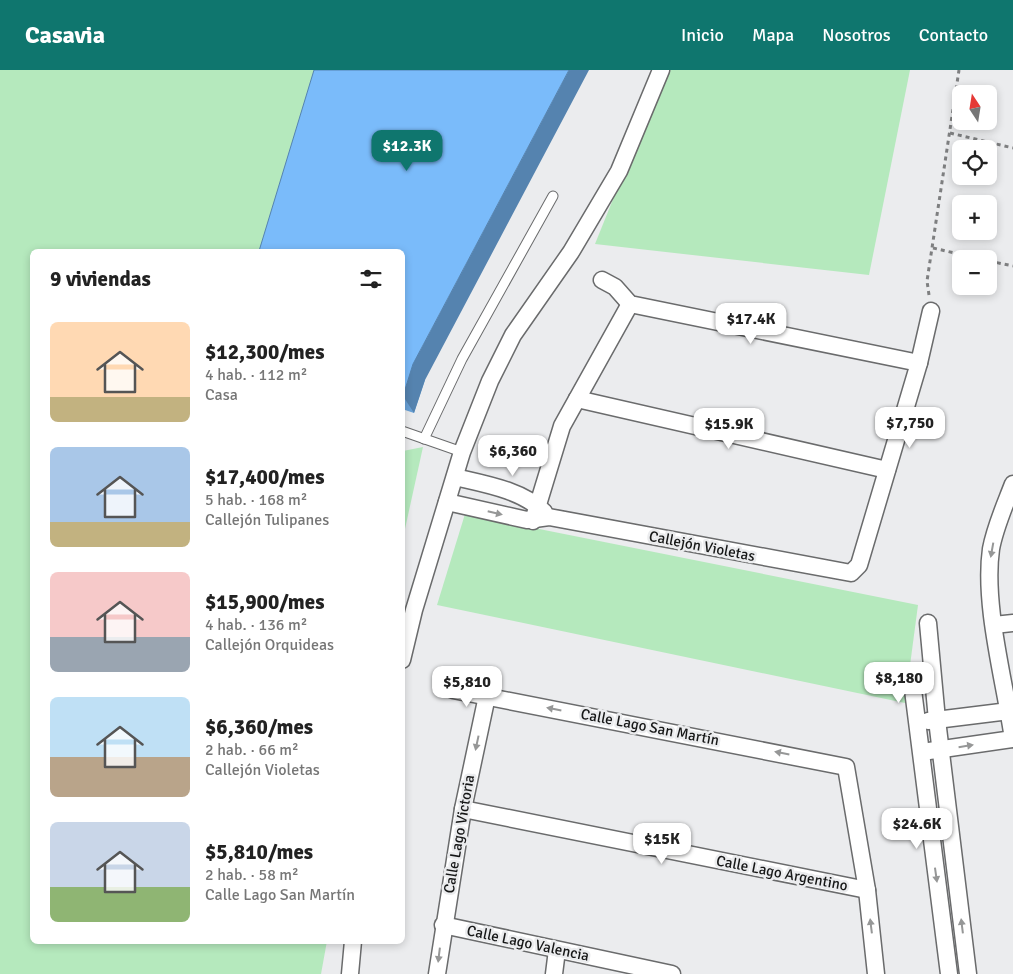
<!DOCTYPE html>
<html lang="es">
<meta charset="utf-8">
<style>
:root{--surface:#fff;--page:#f2f2f2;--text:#222;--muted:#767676;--accent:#0f766e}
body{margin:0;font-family:Signika,sans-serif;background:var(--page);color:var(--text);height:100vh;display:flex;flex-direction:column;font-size:19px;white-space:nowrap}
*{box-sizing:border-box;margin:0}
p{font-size:16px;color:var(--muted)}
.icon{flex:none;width:28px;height:28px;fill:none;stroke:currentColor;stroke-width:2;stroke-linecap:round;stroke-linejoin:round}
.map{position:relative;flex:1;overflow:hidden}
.side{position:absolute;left:30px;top:179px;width:375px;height:695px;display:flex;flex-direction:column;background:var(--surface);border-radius:8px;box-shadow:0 2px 8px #0003}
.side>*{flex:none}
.needle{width:32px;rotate:348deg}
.controls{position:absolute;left:952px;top:15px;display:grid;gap:10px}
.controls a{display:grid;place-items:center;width:45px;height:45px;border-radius:8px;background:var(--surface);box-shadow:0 2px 8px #0003;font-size:25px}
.price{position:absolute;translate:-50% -42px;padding:0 11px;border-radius:10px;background:#fff;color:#222;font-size:16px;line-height:32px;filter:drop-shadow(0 1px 2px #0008)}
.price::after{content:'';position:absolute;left:50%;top:30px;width:15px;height:11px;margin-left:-8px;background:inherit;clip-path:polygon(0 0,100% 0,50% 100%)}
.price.current{background:var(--accent);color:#fff}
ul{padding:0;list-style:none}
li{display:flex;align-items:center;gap:15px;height:125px;padding:0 20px}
li span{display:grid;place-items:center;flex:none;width:140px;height:100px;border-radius:8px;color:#555}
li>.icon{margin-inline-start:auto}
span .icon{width:60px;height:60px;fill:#fffc;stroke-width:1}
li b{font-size:21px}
h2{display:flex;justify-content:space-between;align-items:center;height:60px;padding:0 20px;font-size:21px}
header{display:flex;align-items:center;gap:30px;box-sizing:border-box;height:70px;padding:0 25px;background:var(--accent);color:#fff}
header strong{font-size:24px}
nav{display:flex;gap:28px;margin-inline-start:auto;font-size:18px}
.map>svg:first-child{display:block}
</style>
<header>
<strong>Casavia</strong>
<nav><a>Inicio</a><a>Mapa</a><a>Nosotros</a><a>Contacto</a></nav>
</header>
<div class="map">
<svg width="1013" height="904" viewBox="0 0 1013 904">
<rect width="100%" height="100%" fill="#ebecee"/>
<!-- green -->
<g fill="#b5e9bd">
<path d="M0,0H330L275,181H32V871H327L321,904H0Z"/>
<path d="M665,0H910L869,205L595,174Z"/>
<path d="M423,377L403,468V381Z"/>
<path d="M465,444L918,535L905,633L437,535Z"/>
</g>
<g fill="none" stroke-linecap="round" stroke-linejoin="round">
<defs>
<g id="service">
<path d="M402,361L462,382"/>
<path d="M424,369L462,289L553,126"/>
</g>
<g id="minor">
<path d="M602,210L615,217L630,234L919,293"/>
<path d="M577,329L887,400"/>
<path d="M455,407C485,414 522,420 544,442"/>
<path d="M447,432L527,450L549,447L851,503L859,495L919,293L931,241"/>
<path d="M533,451L562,356L630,234"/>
<path d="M928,553L937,650L968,904"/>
<path d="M994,555L1013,553"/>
<path d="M402,590L414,540L462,382L490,311L513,265L571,182L619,101L661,0"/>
<path d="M912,612L949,904"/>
<path d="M453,620L846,697L867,820L876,904"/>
<path d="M928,651L1009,641"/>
<path d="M1013,669C1005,612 983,535 991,479C995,457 1005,435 1013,414"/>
<path d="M929,681L1013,669"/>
<path d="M463,739L867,820"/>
<path d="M443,855L672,904"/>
<path d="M350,904L353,871"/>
<path d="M437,904L463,739L487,626"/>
<path d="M554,904L557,880"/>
</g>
</defs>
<!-- service casing -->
<use href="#service" stroke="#6a6b6c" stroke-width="11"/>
<!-- minor casing -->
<use href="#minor" stroke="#6a6b6c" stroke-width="19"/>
<!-- path -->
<g stroke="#7e7f80" stroke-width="3" stroke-dasharray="4 4" stroke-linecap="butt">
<path d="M950,63L1013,78"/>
<path d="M933,178L980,189"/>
<path d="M989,191L1013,196"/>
<path d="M929,225L927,211L959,0"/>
</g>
<!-- service -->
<use href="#service" stroke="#fff" stroke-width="9"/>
<!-- minor -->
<use href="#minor" stroke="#fff" stroke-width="16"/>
</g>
<!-- wall -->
<path fill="#69a1d7" d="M402,181L425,310L414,343L402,339Z"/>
<!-- shaded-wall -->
<path fill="#5583af" d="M569,0H589L425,310L414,343L403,326L413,294Z"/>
<!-- building -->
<path fill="#7abbfa" stroke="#5583af" d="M314,0H569L413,294L403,326L402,181H259Z"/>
<!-- one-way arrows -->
<defs><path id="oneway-solid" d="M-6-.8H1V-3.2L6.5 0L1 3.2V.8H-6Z" transform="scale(1.25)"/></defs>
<g fill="#969797">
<use href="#oneway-solid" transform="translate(495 443) rotate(13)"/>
<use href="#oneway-solid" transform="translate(992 480) rotate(100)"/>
<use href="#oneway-solid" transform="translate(554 639) rotate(-169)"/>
<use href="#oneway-solid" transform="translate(477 673) rotate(102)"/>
<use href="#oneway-solid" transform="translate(966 676) rotate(-9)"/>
<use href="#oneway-solid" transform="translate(782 683) rotate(-169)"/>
<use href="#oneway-solid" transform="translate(936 805) rotate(82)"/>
<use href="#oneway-solid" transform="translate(871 856) rotate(-97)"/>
<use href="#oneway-solid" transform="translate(962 856) rotate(-97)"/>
<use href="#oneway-solid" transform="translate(439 885) rotate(97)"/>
</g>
<g text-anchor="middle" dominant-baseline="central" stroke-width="5" stroke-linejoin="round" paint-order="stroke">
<!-- street labels -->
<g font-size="15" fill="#161717" stroke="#ebecee">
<text transform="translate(702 476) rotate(11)">Callejón Violetas</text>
<text transform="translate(650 657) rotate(11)">Calle Lago San Martín</text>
<text transform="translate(459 764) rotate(-80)">Calle Lago Victoria</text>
<text transform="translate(782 803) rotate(11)">Calle Lago Argentino</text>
<text transform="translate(528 873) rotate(12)">Calle Lago Valencia</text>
</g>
</g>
</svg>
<div class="controls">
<a><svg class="needle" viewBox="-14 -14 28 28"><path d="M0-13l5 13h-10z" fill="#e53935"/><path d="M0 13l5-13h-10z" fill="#767676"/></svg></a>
<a><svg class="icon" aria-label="locate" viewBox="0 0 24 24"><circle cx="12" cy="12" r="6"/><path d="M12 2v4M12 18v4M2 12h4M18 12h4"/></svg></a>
<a>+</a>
<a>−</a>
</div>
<b class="price current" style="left:407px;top:102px">$12.3K</b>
<b class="price" style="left:751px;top:275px">$17.4K</b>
<b class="price" style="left:910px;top:379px">$7,750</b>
<b class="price" style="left:729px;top:380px">$15.9K</b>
<b class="price" style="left:513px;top:407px">$6,360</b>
<b class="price" style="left:899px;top:634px">$8,180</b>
<b class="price" style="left:467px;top:638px">$5,810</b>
<b class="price" style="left:917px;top:780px">$24.6K</b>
<b class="price" style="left:662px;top:795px">$15K</b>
<section class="side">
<h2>9 viviendas<svg class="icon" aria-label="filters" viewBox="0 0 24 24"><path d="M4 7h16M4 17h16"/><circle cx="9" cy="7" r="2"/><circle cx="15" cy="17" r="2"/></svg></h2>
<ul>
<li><span style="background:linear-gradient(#ffd9b3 75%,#c2b280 0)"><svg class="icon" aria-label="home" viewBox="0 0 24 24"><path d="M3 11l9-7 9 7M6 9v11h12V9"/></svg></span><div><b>$12,300/mes</b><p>4 hab. · 112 m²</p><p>Casa</p></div></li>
<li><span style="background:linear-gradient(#a9c7e8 75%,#c2b280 0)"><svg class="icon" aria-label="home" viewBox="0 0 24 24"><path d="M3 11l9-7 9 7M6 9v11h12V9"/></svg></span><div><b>$17,400/mes</b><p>5 hab. · 168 m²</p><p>Callejón Tulipanes</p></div></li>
<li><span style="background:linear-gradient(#f6c9c9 65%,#9aa5b1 0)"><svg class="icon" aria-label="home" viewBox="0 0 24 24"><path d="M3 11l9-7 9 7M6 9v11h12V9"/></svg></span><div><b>$15,900/mes</b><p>4 hab. · 136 m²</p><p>Callejón Orquideas</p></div></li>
<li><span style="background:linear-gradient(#bfe0f5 60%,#b9a48a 0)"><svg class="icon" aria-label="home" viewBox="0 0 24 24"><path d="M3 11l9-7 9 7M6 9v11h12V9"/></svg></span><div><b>$6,360/mes</b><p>2 hab. · 66 m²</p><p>Callejón Violetas</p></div></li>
<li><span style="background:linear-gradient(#c9d6e8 65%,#8fb573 0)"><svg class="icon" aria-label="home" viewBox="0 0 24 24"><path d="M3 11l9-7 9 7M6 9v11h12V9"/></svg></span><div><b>$5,810/mes</b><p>2 hab. · 58 m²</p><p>Calle Lago San Martín</p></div></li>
</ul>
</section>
</div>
